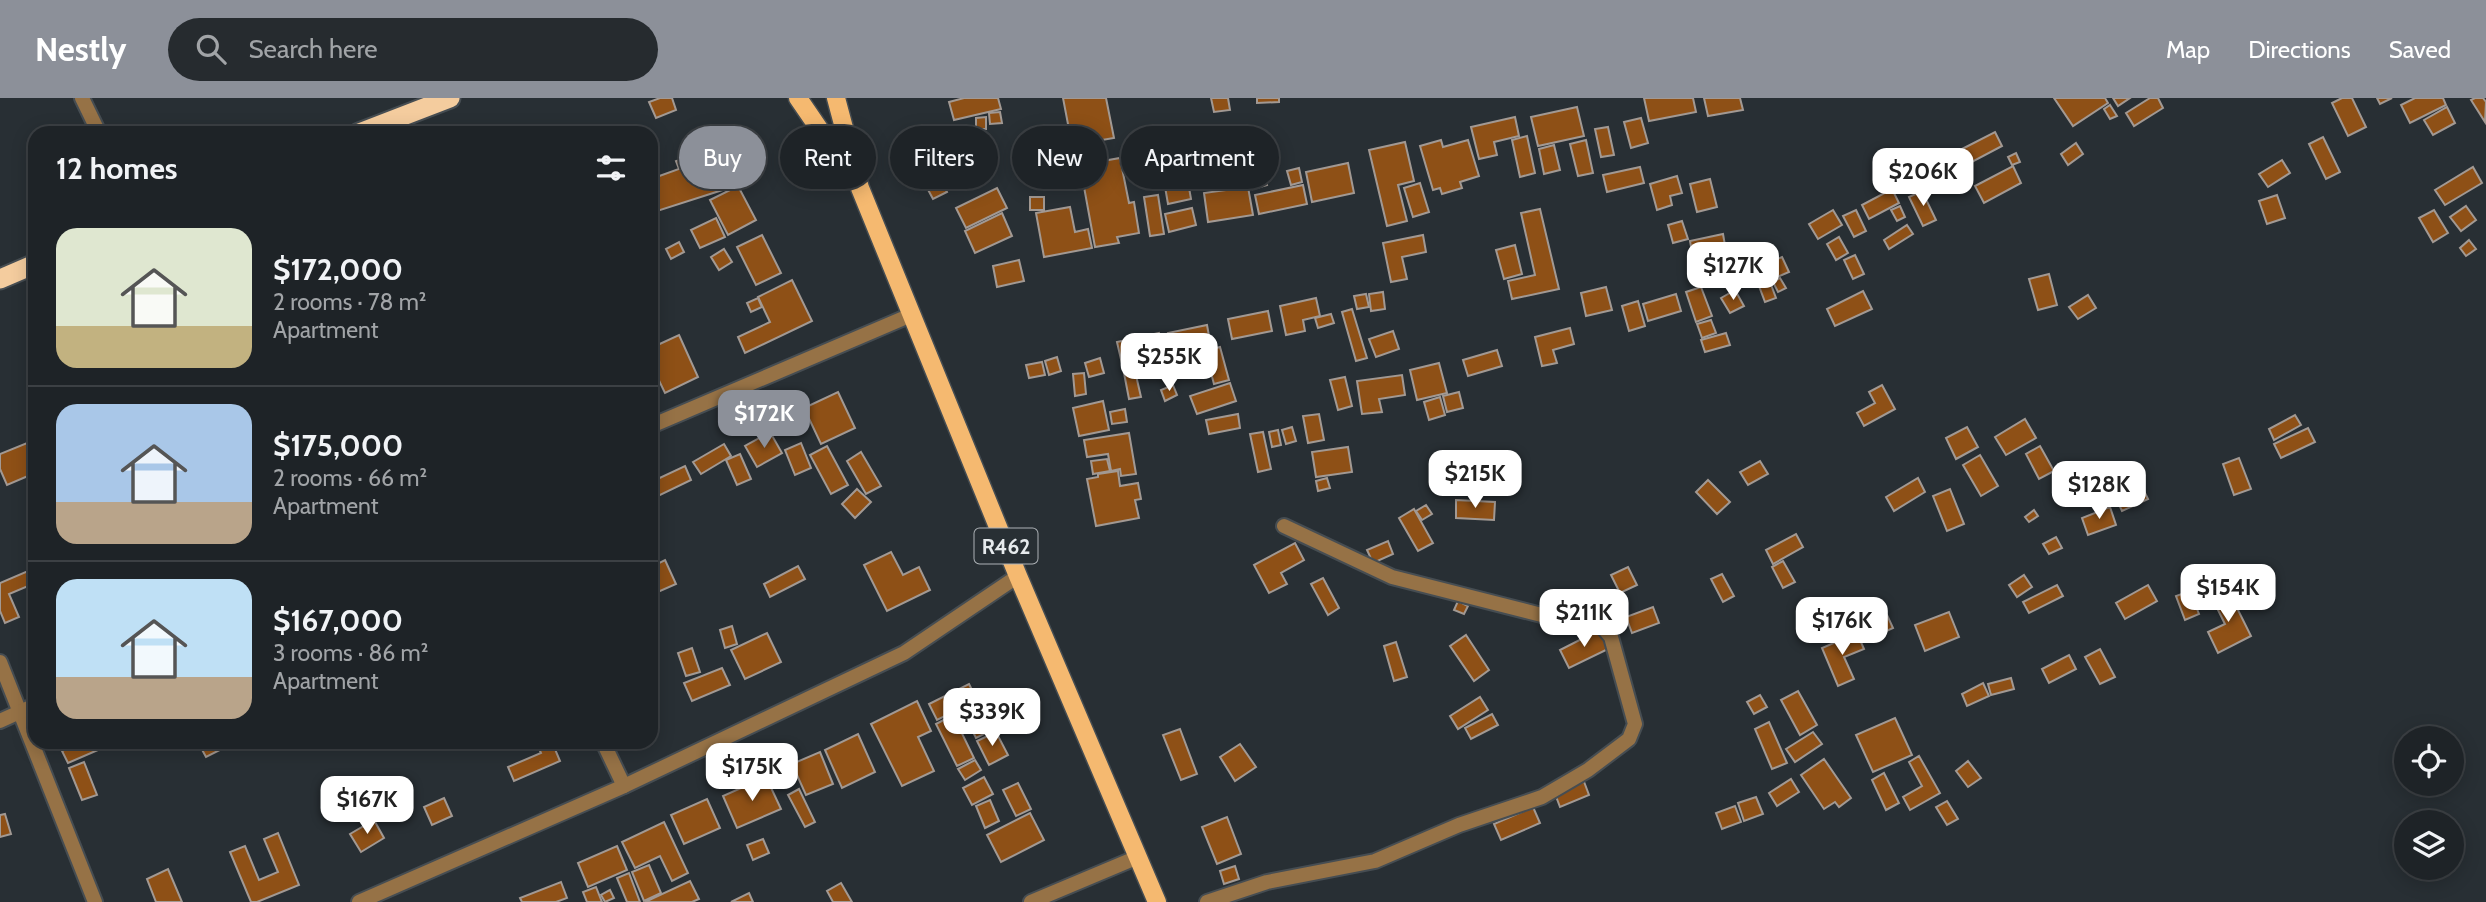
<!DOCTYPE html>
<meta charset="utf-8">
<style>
:root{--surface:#1e2327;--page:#262b2f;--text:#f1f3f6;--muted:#a1a4a7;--line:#3c4044;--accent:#8c9099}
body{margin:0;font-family:Cabin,sans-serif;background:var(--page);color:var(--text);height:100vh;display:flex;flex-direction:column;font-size:26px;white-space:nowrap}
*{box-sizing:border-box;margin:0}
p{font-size:23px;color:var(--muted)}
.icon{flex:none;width:38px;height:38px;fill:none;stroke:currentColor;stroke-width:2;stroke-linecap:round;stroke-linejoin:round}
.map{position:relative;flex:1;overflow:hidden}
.side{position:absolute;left:28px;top:28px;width:630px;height:623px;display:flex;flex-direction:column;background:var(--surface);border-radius:21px;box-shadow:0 4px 18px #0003,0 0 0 2px var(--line)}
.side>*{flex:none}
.top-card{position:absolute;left:679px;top:28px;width:665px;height:63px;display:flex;gap:14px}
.controls{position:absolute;left:2394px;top:628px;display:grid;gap:14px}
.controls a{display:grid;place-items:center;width:70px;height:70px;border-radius:50%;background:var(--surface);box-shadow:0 4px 18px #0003,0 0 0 2px var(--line);font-size:35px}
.price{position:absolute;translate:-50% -60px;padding:0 16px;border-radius:14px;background:#fff;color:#222;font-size:23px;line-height:46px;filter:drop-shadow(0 2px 4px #0008)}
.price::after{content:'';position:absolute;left:50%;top:42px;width:21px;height:16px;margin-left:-10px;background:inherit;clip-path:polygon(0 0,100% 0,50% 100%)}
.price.current{background:var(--accent);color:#fff}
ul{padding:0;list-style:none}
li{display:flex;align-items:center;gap:21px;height:175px;padding:0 28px}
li+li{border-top:2px solid var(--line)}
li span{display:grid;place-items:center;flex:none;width:196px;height:140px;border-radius:21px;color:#555}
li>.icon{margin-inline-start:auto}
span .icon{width:84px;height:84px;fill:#fffc;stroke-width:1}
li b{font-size:30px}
h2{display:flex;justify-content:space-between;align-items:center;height:84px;padding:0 28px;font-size:30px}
.tag{padding:0 24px;border-radius:32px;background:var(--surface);box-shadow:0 4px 18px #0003,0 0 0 2px var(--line);font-size:24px;line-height:63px}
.tag.current{background:var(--accent);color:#fff}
header{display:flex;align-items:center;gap:42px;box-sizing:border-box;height:98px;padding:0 35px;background:var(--accent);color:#fff}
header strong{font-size:33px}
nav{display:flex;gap:38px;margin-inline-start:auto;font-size:24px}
.search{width:490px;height:63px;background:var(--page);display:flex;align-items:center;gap:18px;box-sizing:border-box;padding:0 24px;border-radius:38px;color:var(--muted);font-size:26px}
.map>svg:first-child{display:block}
</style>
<header>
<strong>Nestly</strong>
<div class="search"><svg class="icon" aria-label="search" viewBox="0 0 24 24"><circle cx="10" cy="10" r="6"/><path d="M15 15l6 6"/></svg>Search here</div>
<nav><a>Map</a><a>Directions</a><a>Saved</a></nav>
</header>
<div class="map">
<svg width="2486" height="804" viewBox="0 0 2486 804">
<rect width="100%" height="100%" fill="#282f34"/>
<!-- building -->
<g fill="#8e5016" stroke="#a29993" stroke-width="2">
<path d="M660,0H672L676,12L656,20L649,4Z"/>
<path d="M964,0H998L1001,11L954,22L949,4Z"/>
<path d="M1063,0H1106L1114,40L1072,47Z"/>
<path d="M1211,0H1228L1230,12L1214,14Z"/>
<path d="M1257,0H1279V4L1257,5Z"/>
<path d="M1644,0H1693L1696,14L1649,23Z"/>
<path d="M1704,0H1740L1743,12L1708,18Z"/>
<path d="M2054,0H2105L2108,5L2073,28Z"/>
<path d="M2113,0H2130L2118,8Z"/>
<path d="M2150,0H2158L2163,10L2134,28L2126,15Z"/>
<path d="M2342,0H2352L2366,29L2348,38L2332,5Z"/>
<path d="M2377,0H2392L2380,6Z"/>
<path d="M2415,0H2443L2446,7L2410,25L2401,7Z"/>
<path d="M2475,0H2483L2486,4L2485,24L2471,2Z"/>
<path d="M2110,7L2117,18L2110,21L2104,11Z"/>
<path d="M1577,9L1584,38L1538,48L1531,19Z"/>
<path d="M2447,9L2455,25L2433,37L2424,22Z"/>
<path d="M1000,14L1002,25L990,26L989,15Z"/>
<path d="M986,19V31H976V20Z"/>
<path d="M1515,19L1519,38L1494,44L1497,57L1479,61L1471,29Z"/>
<path d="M1641,20L1648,45L1631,50L1624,24Z"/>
<path d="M1608,29L1614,57L1601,59L1595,31Z"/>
<path d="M1995,34L2002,48L1970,65L1962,51Z"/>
<path d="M955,35H971L973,59L956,60Z"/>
<path d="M1527,38L1535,75L1520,79L1512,42Z"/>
<path d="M2323,39L2340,74L2326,81L2309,46Z"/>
<path d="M1441,42L1443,49L1468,42L1479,78L1460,84L1462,90L1442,96L1440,90L1433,92L1420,48Z"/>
<path d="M1586,42L1593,75L1578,78L1570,46Z"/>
<path d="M1405,44L1414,83L1398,87L1407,123L1387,128L1369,52Z"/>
<path d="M2076,45L2083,56L2068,67L2061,56Z"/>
<path d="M1257,47L1267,87L1253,91L1242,51Z"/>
<path d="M1554,47L1560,72L1544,76L1539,51Z"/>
<path d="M703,54L706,64L725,57L735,88L651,115V81L679,71L676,63Z"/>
<path d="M2016,55L2020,64L2012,67L2008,59Z"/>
<path d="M1120,60L1129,105L1134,104L1139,135L1117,139L1119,145L1095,149L1080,67Z"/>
<path d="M2282,62L2290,75L2268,89L2259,76Z"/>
<path d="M1348,65L1354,95L1312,104L1306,74Z"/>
<path d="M2013,68L2021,85L1984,105L1975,88Z"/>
<path d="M1640,69L1644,85L1607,94L1603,77Z"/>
<path d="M2473,69L2482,85L2445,107L2435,92Z"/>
<path d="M1299,70L1302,84L1291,87L1287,73Z"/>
<path d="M1187,78L1191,101L1168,106L1164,83Z"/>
<path d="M1677,78L1682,95L1670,98L1672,107L1657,112L1650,86Z"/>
<path d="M941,81L947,94L933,101L926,88Z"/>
<path d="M1710,81L1717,109L1697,114L1690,86Z"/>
<path d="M1420,85L1429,114L1413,119L1404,90Z"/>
<path d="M1303,87L1307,106L1259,116L1255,97Z"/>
<path d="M738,88L756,122L728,137L710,102Z"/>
<path d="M1248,89L1253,117L1208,124L1204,95Z"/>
<path d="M997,90L1007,110L966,130L956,110Z"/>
<path d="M1892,91L1899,105L1869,121L1862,107Z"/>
<path d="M1922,93L1936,122L1923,128L1909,99Z"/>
<path d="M1158,97L1164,136L1150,138L1144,99Z"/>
<path d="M2277,97L2285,120L2267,126L2259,103Z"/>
<rect x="1030" y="99" width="14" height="13"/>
<path d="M1900,108L1905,119L1897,123L1891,112Z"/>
<path d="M2466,108L2476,122L2461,133L2450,119Z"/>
<path d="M1070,109L1075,134L1088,131L1092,150L1044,159L1036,115Z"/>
<path d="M1192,110L1196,127L1169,134L1165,116Z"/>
<path d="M1540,111L1559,191L1512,201L1508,183L1535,177L1521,115Z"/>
<path d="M1833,112L1842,127L1818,141L1809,126Z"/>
<path d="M1856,112L1866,133L1854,139L1843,118Z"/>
<path d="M2434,112L2448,135L2433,144L2419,120Z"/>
<path d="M1002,115L1012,138L975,155L965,133Z"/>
<path d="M716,120L725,139L700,150L691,132Z"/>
<path d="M1682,123L1688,141L1673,145L1668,127Z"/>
<path d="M1907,127L1913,136L1889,151L1884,142Z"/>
<path d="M1723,136L1726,153L1693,160L1690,143Z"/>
<path d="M762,137L781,175L756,187L737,149Z"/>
<path d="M1423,137L1426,154L1402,159L1407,181L1391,184L1383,145Z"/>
<path d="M1839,139L1848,155L1836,162L1827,146Z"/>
<path d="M2469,142L2476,151L2466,158L2460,150Z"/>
<path d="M679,144L684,154L671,161L666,151Z"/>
<path d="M1515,147L1522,176L1504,181L1496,152Z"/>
<path d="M724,151L732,164L719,172L711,159Z"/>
<path d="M1855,157L1864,176L1853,181L1844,162Z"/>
<path d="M1782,159L1789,174L1756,188L1750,173Z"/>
<path d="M1019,162L1024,183L997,189L993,168Z"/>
<path d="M2049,176L2057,207L2038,212L2029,181Z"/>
<path d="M1780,180L1786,190L1778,194L1773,184Z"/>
<path d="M792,182L812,223L745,255L738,239L770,224L758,199Z"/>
<path d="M1770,184L1776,200L1765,204L1759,188Z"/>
<path d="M1606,189L1612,212L1586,218L1581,195Z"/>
<path d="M1701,189L1712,218L1696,224L1686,194Z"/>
<path d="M1735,192L1744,208L1730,215L1721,200Z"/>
<path d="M1863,193L1872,211L1835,228L1827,211Z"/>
<path d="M1383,194L1385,211L1371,213L1369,196Z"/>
<path d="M1366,196L1369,209L1357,211L1354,198Z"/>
<path d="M1676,196L1681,213L1648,223L1643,206Z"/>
<path d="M2088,197L2096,210L2078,221L2069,209Z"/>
<path d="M758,200L762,209L751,214L747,205Z"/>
<path d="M1316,200L1320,218L1303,222L1305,233L1286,237L1280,208Z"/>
<path d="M1638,203L1645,228L1629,233L1622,208Z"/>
<path d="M1352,211L1367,260L1356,263L1342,214Z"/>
<path d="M1268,213L1272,233L1232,241L1228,221Z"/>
<path d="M1331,216L1334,225L1318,230L1315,220Z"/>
<path d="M1711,222L1716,235L1702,240L1697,226Z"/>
<path d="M1207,227L1211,249L1172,256L1168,235Z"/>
<path d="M1570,230L1574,246L1553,252L1557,265L1542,268L1535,239Z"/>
<path d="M1393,233L1399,251L1376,259L1369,241Z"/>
<path d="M1159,235L1165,261L1123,270L1117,244Z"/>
<path d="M1726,235L1730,247L1705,254L1701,242Z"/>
<path d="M679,237L698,279L665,295L651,266V250Z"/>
<path d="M1220,249L1229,282L1214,286L1205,253Z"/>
<path d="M1497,252L1502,268L1468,278L1463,262Z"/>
<path d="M1057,259L1061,273L1049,277L1045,263Z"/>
<path d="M1100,260L1104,275L1089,279L1085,265Z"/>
<path d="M1042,264L1045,277L1029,280L1026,267Z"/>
<path d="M1439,265L1447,295L1417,302L1410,272Z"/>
<path d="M1135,273L1141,299L1129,301L1124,275Z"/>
<path d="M1084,275L1086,296L1075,298L1073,276Z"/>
<path d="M1402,277L1405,297L1379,301L1382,314L1362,316L1357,283Z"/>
<path d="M1345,279L1352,308L1338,312L1330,282Z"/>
<path d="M1230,285L1236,303L1197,316L1190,298Z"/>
<path d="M1173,287L1177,297L1165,303L1161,292Z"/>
<path d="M1882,287L1895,311L1864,328L1857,315L1875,305L1869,294Z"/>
<path d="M838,294L855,330L821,346L804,310Z"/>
<path d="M1459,294L1463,310L1447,314L1443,298Z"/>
<path d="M1440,299L1445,317L1429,322L1424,304Z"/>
<path d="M1103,303L1109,332L1079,338L1073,310Z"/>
<path d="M1125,311L1127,324L1112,326L1110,314Z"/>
<path d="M1238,316L1240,330L1209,336L1206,322Z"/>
<path d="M1319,316L1324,342L1308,345L1303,318Z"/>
<path d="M2295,317L2301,327L2274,342L2269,331Z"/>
<path d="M2025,321L2036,340L2006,357L1995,339Z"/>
<path d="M1292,329L1296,343L1286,346L1282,332Z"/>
<path d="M1967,329L1978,349L1956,361L1946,340Z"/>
<path d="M2308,330L2315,344L2281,360L2274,346Z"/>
<path d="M1278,332L1281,347L1272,349L1269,334Z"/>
<path d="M770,334L782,355L757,369L745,348Z"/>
<path d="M1263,334L1271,371L1258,374L1250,336Z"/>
<path d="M1129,335L1136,376L1121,378L1120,371L1111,373L1108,356L1087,359L1084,342Z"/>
<path d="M32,343L35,351V375L7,387L0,371V356Z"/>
<path d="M801,345L811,370L795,377L785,352Z"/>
<path d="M724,346L731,358L701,376L693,364Z"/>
<path d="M827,348L848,387L831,396L810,357Z"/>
<path d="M2040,348L2054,373L2039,381L2026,356Z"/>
<path d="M1348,349L1352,374L1316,379L1312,354Z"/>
<path d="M861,354L881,388L866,396L847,363Z"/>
<path d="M740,356L751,381L737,387L726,362Z"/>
<path d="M1980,357L1998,388L1981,398L1963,367Z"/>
<path d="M2239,360L2251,391L2234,397L2223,366Z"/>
<path d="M1107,361L1110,373L1093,376L1091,363Z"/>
<path d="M1760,363L1768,376L1748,387L1740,374Z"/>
<path d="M685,368L691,382L658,398L651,384Z"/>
<path d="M1118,373L1120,388L1138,385L1141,401L1135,402L1139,420L1096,428L1087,381L1098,379V376Z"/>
<path d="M1327,380L1330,390L1318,393L1316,383Z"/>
<path d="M1918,380L1925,394L1894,413L1886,399Z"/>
<path d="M1708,382L1730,404L1717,416L1696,394Z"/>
<path d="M2142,389L2148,401L2122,413L2116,400Z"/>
<path d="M857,391L871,404L855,420L842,406Z"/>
<path d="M1950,391L1964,426L1947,433L1933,398Z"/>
<path d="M1456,402L1495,404L1494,422L1456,420Z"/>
<path d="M1426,407L1432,416L1422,422L1416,413Z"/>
<path d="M2110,409L2116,427L2088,437L2082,420Z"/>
<path d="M1414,411L1433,445L1418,453L1399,420Z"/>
<path d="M2034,412L2038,418L2029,424L2025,419Z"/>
<path d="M1796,436L1803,449L1773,466L1766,452Z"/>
<path d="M2056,439L2062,450L2049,456L2043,446Z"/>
<path d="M1388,443L1393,456L1373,465L1367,452Z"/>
<path d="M1295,445L1304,462L1281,475L1287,486L1269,495L1254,467Z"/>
<path d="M891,454L903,477L919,469L930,492L887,513L864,467Z"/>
<path d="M665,462L676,486L651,497V469Z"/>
<path d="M1783,463L1795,484L1783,490L1772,469Z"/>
<path d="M798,468L805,481L770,499L764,486Z"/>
<path d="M1628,469L1637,487L1620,495L1611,477Z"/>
<path d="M2223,472L2228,488L2196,498L2191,483Z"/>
<path d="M28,473L33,486L9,496L19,519L5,525L0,513V485Z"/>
<path d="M1722,476L1734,498L1723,504L1711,481Z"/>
<path d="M2024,477L2032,489L2017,499L2009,487Z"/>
<path d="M1323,480L1339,510L1328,517L1311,486Z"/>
<path d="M2057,487L2063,498L2029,515L2023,504Z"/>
<path d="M2148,487L2157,503L2125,521L2116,505Z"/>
<path d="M2228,492L2251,538L2218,555L2208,534L2225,526L2212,500Z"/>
<path d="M2190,493L2199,516L2185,522L2176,498Z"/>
<path d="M1458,503L1468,508L1464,516L1454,512Z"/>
<path d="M1653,509L1659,525L1632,535L1626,519Z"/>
<path d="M1949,514L1959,539L1925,553L1915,527Z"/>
<path d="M1887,517L1893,530L1878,537L1872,524Z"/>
<path d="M732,528L737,546L725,550L720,532Z"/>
<path d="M1599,532L1608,551L1569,570L1560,552Z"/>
<path d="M767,535L781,564L745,581L731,552Z"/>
<path d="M1857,535L1864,551L1844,559L1854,581L1838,588L1822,550Z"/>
<path d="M1466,537L1489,572L1474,583L1450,548Z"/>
<path d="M1396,544L1407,579L1394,583L1384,548Z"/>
<path d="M692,550L700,574L686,578L678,555Z"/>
<path d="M2100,551L2115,579L2100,586L2085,559Z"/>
<path d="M2069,557L2076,571L2049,585L2042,571Z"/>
<path d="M722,570L730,587L692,603L684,585Z"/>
<path d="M2011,580L2014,591L1991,597L1988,586Z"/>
<path d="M1983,585L1989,598L1967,608L1962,596Z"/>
<path d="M969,586L992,632L976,640L961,610L937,622L929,606Z"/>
<path d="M1798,593L1817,627L1800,637L1781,602Z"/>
<path d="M1760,597L1767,609L1754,616L1747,604Z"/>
<path d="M1480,599L1488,612L1458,631L1450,618Z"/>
<path d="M917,603L931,633L918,639L934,673L902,688L871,626Z"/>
<path d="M1492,616L1498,627L1471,641L1465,630Z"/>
<path d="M953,617L974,660L957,668L936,626Z"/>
<path d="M1895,620L1912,657L1873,674L1856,637Z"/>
<path d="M1769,624L1787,665L1772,671L1755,631Z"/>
<path d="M1180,631L1197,676L1181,682L1163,637Z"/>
<path d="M996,634L1008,657L989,667L977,643Z"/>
<path d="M1813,634L1822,646L1795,664L1786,651Z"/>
<path d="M858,636L875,674L842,690L825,652Z"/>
<path d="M82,644H94L98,652L68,665L62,653Z"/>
<path d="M131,644H146L135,650Z"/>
<path d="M202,644H234V645L206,659L199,646Z"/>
<path d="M536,644H552L560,663L514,683L508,669L541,655Z"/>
<path d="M1240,646L1256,669L1235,683L1220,659Z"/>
<path d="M820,654L833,686L806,697L792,666Z"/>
<path d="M1919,658L1940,695L1910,712L1903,699L1922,688L1909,664Z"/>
<path d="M1824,661L1851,700L1839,709L1835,704L1824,711L1801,677Z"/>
<path d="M975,662L981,672L965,682L958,671Z"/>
<path d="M1968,663L1981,680L1968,689L1956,673Z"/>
<path d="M84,664L97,697L82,702L69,670Z"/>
<path d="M1884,675L1899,705L1886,712L1872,682Z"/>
<path d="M766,679L781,711L737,730L723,698Z"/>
<path d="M984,679L993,696L972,707L963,690Z"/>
<path d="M1583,681L1589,697L1560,709L1554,693Z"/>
<path d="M1791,681L1799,694L1777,708L1769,695Z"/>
<path d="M1018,685L1031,711L1016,718L1003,692Z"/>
<path d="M799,691L815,724L805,729L788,697Z"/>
<path d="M1756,699L1763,716L1744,723L1738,705Z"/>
<path d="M444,700L452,718L432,727L424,709Z"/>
<path d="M707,701L720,730L684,746L671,717Z"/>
<path d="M990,702L999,723L985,730L976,708Z"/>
<path d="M1947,703L1958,721L1947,727L1936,709Z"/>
<path d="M1735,708L1741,724L1722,731L1716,715Z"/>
<path d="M1533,709L1540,725L1501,742L1494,726Z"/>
<path d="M1030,715L1044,742L1001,764L987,737Z"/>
<path d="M5,716L11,736L0,739V717Z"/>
<path d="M1227,719L1241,756L1217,766L1202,729Z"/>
<path d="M374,722L384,740L361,754L350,736Z"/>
<path d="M664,724L688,775L672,783L660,758L635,770L622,744Z"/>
<path d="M278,735L299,787L257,804H251L230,754L245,748L259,782L278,774L264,741Z"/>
<path d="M763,741L769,755L753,762L747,747Z"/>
<path d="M617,748L627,772L588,789L578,765Z"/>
<path d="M649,767L661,795L644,803L632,774Z"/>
<path d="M1235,768L1239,781L1224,786L1220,773Z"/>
<path d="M168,771L182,804H156L147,781Z"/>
<path d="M629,775L640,804H627L617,780Z"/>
<path d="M690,783L699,801L692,804H645Z"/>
<path d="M561,784L567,800L556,804H522L520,800Z"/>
<path d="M841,785L852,804H833L827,793Z"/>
<path d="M596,789L602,804H587L583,794Z"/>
<path d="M610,792L614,800L605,804L601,797Z"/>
<path d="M749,795L753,804H731Z"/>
</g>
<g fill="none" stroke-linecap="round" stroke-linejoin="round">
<defs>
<g id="minor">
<path d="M82,0L99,35"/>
<path d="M651,328L911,217"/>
<path d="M0,564L95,804"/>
<path d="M0,623L35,607"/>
<path d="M603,644L624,688"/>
<path d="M359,804L624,688L904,555L1018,478"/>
<path d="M1031,804L1138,759"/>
<path d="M1207,804L1267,784L1375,763L1459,727L1542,699L1588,672L1629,641L1635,626L1611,539L1600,526L1561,522L1392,479L1284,428"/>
</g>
<g id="primary">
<path d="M798,0L852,79"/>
<path d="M836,0L860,90L1018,478L1157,804"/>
</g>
<g id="trunk">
<path d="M359,35L450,0"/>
<path d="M0,181L35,166"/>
</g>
</defs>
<!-- minor casing -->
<use href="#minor" stroke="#464d52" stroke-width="18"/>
<!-- primary casing -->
<use href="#primary" stroke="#464d52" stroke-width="21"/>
<!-- trunk casing -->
<use href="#trunk" stroke="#464d52" stroke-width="23"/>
<!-- minor -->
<use href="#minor" stroke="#967246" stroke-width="14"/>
<!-- primary -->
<use href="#primary" stroke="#f5b970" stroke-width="18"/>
<!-- trunk -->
<use href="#trunk" stroke="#f4cc9e" stroke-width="19"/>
</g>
<g text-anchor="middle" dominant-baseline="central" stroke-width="5" stroke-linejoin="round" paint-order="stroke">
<!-- shield labels -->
<rect fill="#282f34" stroke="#adb2b6" stroke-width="2" x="974.5" y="430.5" width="63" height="35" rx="5"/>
<g font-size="21" font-weight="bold" fill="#e6eaed">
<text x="1006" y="448">R462</text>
</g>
</g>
</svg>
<div class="controls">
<a><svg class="icon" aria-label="locate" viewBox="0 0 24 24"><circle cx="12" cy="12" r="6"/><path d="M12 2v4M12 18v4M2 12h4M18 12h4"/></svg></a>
<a><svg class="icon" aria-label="layers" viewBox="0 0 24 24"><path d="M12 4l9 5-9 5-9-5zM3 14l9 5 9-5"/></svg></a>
</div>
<b class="price" style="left:1923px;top:110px">$206K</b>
<b class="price" style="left:1733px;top:204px">$127K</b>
<b class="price" style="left:1169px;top:295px">$255K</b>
<b class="price current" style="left:764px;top:352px">$172K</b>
<b class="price" style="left:1475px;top:412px">$215K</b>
<b class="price" style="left:2099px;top:423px">$128K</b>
<b class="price" style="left:2228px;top:526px">$154K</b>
<b class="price" style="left:1584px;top:551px">$211K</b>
<b class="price" style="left:1842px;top:559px">$176K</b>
<b class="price" style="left:992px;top:650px">$339K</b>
<b class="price" style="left:752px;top:705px">$175K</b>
<b class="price" style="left:367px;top:738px">$167K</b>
<div class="top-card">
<a class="tag current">Buy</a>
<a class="tag">Rent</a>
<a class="tag">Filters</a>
<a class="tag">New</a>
<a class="tag">Apartment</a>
</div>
<section class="side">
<h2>12 homes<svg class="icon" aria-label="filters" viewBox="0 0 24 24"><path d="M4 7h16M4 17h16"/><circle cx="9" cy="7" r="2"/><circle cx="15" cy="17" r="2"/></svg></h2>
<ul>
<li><span style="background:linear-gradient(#dfe7d0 70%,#c2b280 0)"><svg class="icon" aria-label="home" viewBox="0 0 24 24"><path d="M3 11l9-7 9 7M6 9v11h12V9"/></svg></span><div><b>$172,000</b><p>2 rooms · 78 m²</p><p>Apartment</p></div></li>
<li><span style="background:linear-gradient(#a9c7e8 70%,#b9a48a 0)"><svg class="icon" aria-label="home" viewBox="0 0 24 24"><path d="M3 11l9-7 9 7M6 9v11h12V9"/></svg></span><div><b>$175,000</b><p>2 rooms · 66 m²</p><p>Apartment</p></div></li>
<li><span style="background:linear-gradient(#bfe0f5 70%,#b9a48a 0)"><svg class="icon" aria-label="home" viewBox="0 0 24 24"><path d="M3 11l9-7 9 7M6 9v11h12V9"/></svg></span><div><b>$167,000</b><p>3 rooms · 86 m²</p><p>Apartment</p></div></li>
</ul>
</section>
</div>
